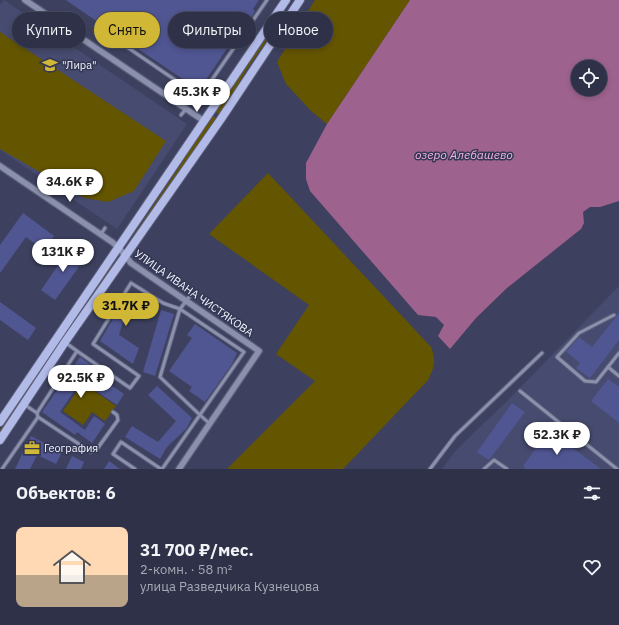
<!DOCTYPE html>
<html lang="ru">
<meta charset="utf-8">
<style>
:root{--surface:#2e3147;--page:#36394e;--text:#f1f3f6;--muted:#a7a9b4;--line:#494c60;--accent:#d1b736}
body{margin:0;font-family:"IBM Plex Sans",sans-serif;background:var(--page);color:var(--text);height:100vh;display:flex;flex-direction:column;font-size:15px;white-space:nowrap}
*{box-sizing:border-box;margin:0}
p{font-size:13px;color:var(--muted)}
.icon{flex:none;width:22px;height:22px;fill:none;stroke:currentColor;stroke-width:2;stroke-linecap:round;stroke-linejoin:round}
.map{position:relative;height:469px;overflow:hidden}
.side{display:flex;flex-direction:column;background:var(--surface);flex:1}
.side>*{flex:none}
.guide{position:absolute;left:12px;top:12px;width:400px;height:36px;display:flex;gap:8px}
.buttons{position:absolute;left:571px;top:60px;display:grid;gap:8px}
.buttons a{display:grid;place-items:center;width:36px;height:36px;border-radius:50%;background:var(--surface);box-shadow:0 2px 6px #0003,0 0 0 1px var(--line);font-size:20px}
.price{position:absolute;translate:-50% -34px;padding:0 9px;border-radius:14px;background:#fff;color:#222;font-size:13px;line-height:26px;filter:drop-shadow(0 1px 2px #0008)}
.price::after{content:'';position:absolute;left:50%;top:24px;width:12px;height:9px;margin-left:-6px;background:inherit;clip-path:polygon(0 0,100% 0,50% 100%)}
.price.selected{background:var(--accent);color:#111}
ul{padding:0;list-style:none}
li{display:flex;align-items:center;gap:12px;height:100px;padding:0 16px}
li+li{border-top:1px solid var(--line)}
li span{display:grid;place-items:center;flex:none;width:112px;height:80px;border-radius:8px;color:#555}
li>.icon{margin-inline-start:auto}
span .icon{width:48px;height:48px;fill:#fffc;stroke-width:1}
li b{font-size:17px}
h2{display:flex;justify-content:space-between;align-items:center;height:48px;padding:0 16px;font-size:17px}
.chip{padding:0 14px;border-radius:18px;background:var(--surface);box-shadow:0 2px 6px #0003,0 0 0 1px var(--line);font-size:14px;line-height:36px}
.chip.selected{background:var(--accent);color:#111}
.map>svg:first-child{display:block}
</style>
<div class="map">
<svg width="619" height="469" viewBox="0 0 619 469">
<rect width="100%" height="100%" fill="#3d415f"/>
<!-- built -->
<g fill="#464b6f">
<path d="M4,0L187,124L117,229L0,150V5Z"/>
<path d="M619,286V469H442L457,449L511,397Z"/>
</g>
<!-- green -->
<g fill="#645500">
<path d="M315,0H410L327,124L311,111L301,100L286,84L277,62Z"/>
<path d="M273,25L276,27L245,72L232,95L219,114L214,111Z"/>
<path d="M0,32L166,141L134,191L108,202L85,198L0,149Z"/>
<path d="M212,115L216,118L133,240L131,239L176,172L196,139Z"/>
<path d="M268,173L431,347C436,361 435,366 428,380L343,469H227L315,381L276,354L309,305L209,234Z"/>
<path d="M110,264L113,266L67,332L0,436V430L19,402L37,371Z"/>
<path d="M83,383L116,406L105,421L92,412L83,425L63,411Z"/>
</g>
<!-- water -->
<path fill="#9d628d" fill-rule="evenodd" d="M410,0H619V201L600,207H590L583,212L584,223L581,229L507,288L476,318L450,349L438,336L444,325L436,317L418,315L310,191L306,179V163L327,124ZM578,67H600V89H578Z"/>
<!-- building -->
<g fill="#505692">
<path d="M66,0H259L253,9L255,11L251,18L249,16L199,90L125,40L121,44V46L114,42L118,36Z"/>
<path d="M23,213L54,236L44,250L26,237L0,273V245Z"/>
<path d="M71,247L86,257L55,300L41,290Z"/>
<path d="M127,295L154,303L150,318L126,311L119,335L139,348L133,364L100,341Z"/>
<path d="M0,302L36,328L28,340L0,320Z"/>
<path d="M161,310L174,314L155,376L143,372Z"/>
<path d="M619,313V340L590,378L576,368L580,363L566,352L579,337L592,347Z"/>
<path d="M195,324L237,353L232,364L205,402L189,391L192,387L169,371L192,338L187,335Z"/>
<path d="M80,357L98,370L95,374L124,394L117,405L81,381L60,412L85,430L94,416L105,424L92,443L77,432L75,435L42,412Z"/>
<path d="M608,379L619,387V423L591,401Z"/>
<path d="M157,386L192,418L186,429L167,447L160,459L125,437L132,426L158,442L176,421L148,395Z"/>
<path d="M512,403L525,412L489,460L477,452Z"/>
<path d="M549,430L601,469H526L523,466Z"/>
<path d="M31,436L62,452L56,464L37,455L30,469H15Z"/>
<path d="M72,456L84,462L81,469H66Z"/>
<path d="M109,461L120,469H104Z"/>
</g>
<g fill="none" stroke-linecap="round" stroke-linejoin="round">
<defs>
<g id="service">
<path d="M124,45L200,97L267,0"/>
<path d="M181,115L186,109"/>
<path d="M101,234L105,228"/>
<path d="M66,343L77,351"/>
<path d="M619,353L608,367L619,376"/>
<path d="M608,367L596,382L585,381L557,357L579,333L614,315"/>
<path d="M520,391L617,469"/>
<path d="M25,405L37,413"/>
<path d="M38,417L37,413L77,351L130,388L139,376L93,344L131,283L163,303L180,309L190,296"/>
<path d="M2,469L38,417L91,452L97,449L118,420L117,415L113,412"/>
<path d="M135,469L113,454L121,442L161,469"/>
<path d="M162,469L244,352L180,309L160,377L200,415L210,424"/>
<path d="M430,469L455,436L542,353"/>
<path d="M484,469L494,460L507,469"/>
</g>
<g id="minor">
<path d="M25,0L204,121"/>
<path d="M0,166L112,242L119,248L131,263L259,351L179,469"/>
</g>
<g id="secondary">
<path d="M0,422L286,0"/>
<path d="M0,440L65,342L221,119L300,0"/>
</g>
</defs>
<!-- service casing -->
<use href="#service" stroke="#5a5e79" stroke-width="5"/>
<!-- minor casing -->
<use href="#minor" stroke="#5a5e79" stroke-width="8"/>
<!-- secondary casing -->
<use href="#secondary" stroke="#5a5e79" stroke-width="10"/>
<!-- service -->
<use href="#service" stroke="#8b90ad" stroke-width="3"/>
<!-- minor -->
<use href="#minor" stroke="#8b90ad" stroke-width="5.5"/>
<!-- secondary -->
<use href="#secondary" stroke="#b2bae8" stroke-width="8"/>
</g>
<!-- icons -->
<defs>
<symbol id="school-bare" viewBox="-9 -9 18 18"><path d="M0-5L7-2L0 1L-7-2ZM-4 1L0 2.5L4 1V4Q0 6-4 4Z" fill="#d1b736" stroke="#333753" stroke-width="2.5" paint-order="stroke"/></symbol>
<symbol id="office-bare" viewBox="-9 -9 18 18"><path d="M-6-3h4V-5.5h4V-3h4V5H-6ZM-1-4.5V-3h2v-1.5ZM-6 0V1H6V0Z" fill="#d1b736" stroke="#333753" stroke-width="2.5" paint-order="stroke"/></symbol>
</defs>
<g fill-rule="evenodd">
<use href="#school-bare" x="39" y="54" width="22" height="22"/>
<use href="#office-bare" x="21" y="437" width="22" height="22"/>
</g>
<g text-anchor="middle" dominant-baseline="central" stroke-width="3" stroke-linejoin="round" paint-order="stroke">
<!-- poi labels -->
<g font-size="11" fill="#f2f4ff" stroke="#333753" text-anchor="start">
<text x="62" y="65">"Лира"</text>
<text x="44" y="448">География</text>
</g>
<!-- street labels -->
<g font-size="11" fill="#f2f4ff" stroke="#333753">
<text transform="translate(194 293) rotate(35)">УЛИЦА ИВАНА ЧИСТЯКОВА</text>
</g>
<!-- water labels -->
<g font-size="12" font-style="italic" fill="#f7b2e3" stroke="#333753">
<text x="464" y="154">озеро Алебашево</text>
</g>
</g>
</svg>
<div class="buttons">
<a><svg class="icon" aria-label="locate" viewBox="0 0 24 24"><circle cx="12" cy="12" r="6"/><path d="M12 2v4M12 18v4M2 12h4M18 12h4"/></svg></a>
</div>
<b class="price" style="left:197px;top:113px">45.3K ₽</b>
<b class="price" style="left:70px;top:203px">34.6K ₽</b>
<b class="price" style="left:63px;top:273px">131K ₽</b>
<b class="price selected" style="left:126px;top:327px">31.7K ₽</b>
<b class="price" style="left:81px;top:399px">92.5K ₽</b>
<b class="price" style="left:557px;top:456px">52.3K ₽</b>
<div class="guide">
<a class="chip">Купить</a>
<a class="chip selected">Снять</a>
<a class="chip">Фильтры</a>
<a class="chip">Новое</a>
</div>
</div>
<section class="side">
<h2>Объектов: 6<svg class="icon" aria-label="filters" viewBox="0 0 24 24"><path d="M4 7h16M4 17h16"/><circle cx="9" cy="7" r="2"/><circle cx="15" cy="17" r="2"/></svg></h2>
<ul>
<li><span style="background:linear-gradient(#ffd9b3 60%,#b9a48a 0)"><svg class="icon" aria-label="home" viewBox="0 0 24 24"><path d="M3 11l9-7 9 7M6 9v11h12V9"/></svg></span><div><b>31 700 ₽/мес.</b><p>2-комн. · 58 m²</p><p>улица Разведчика Кузнецова</p></div><svg class="icon" aria-label="heart" viewBox="0 0 24 24"><path d="M12 20l-8-8c-3-5 5-10 8-4 3-6 11-1 8 4z"/></svg></li>
</ul>
</section>
